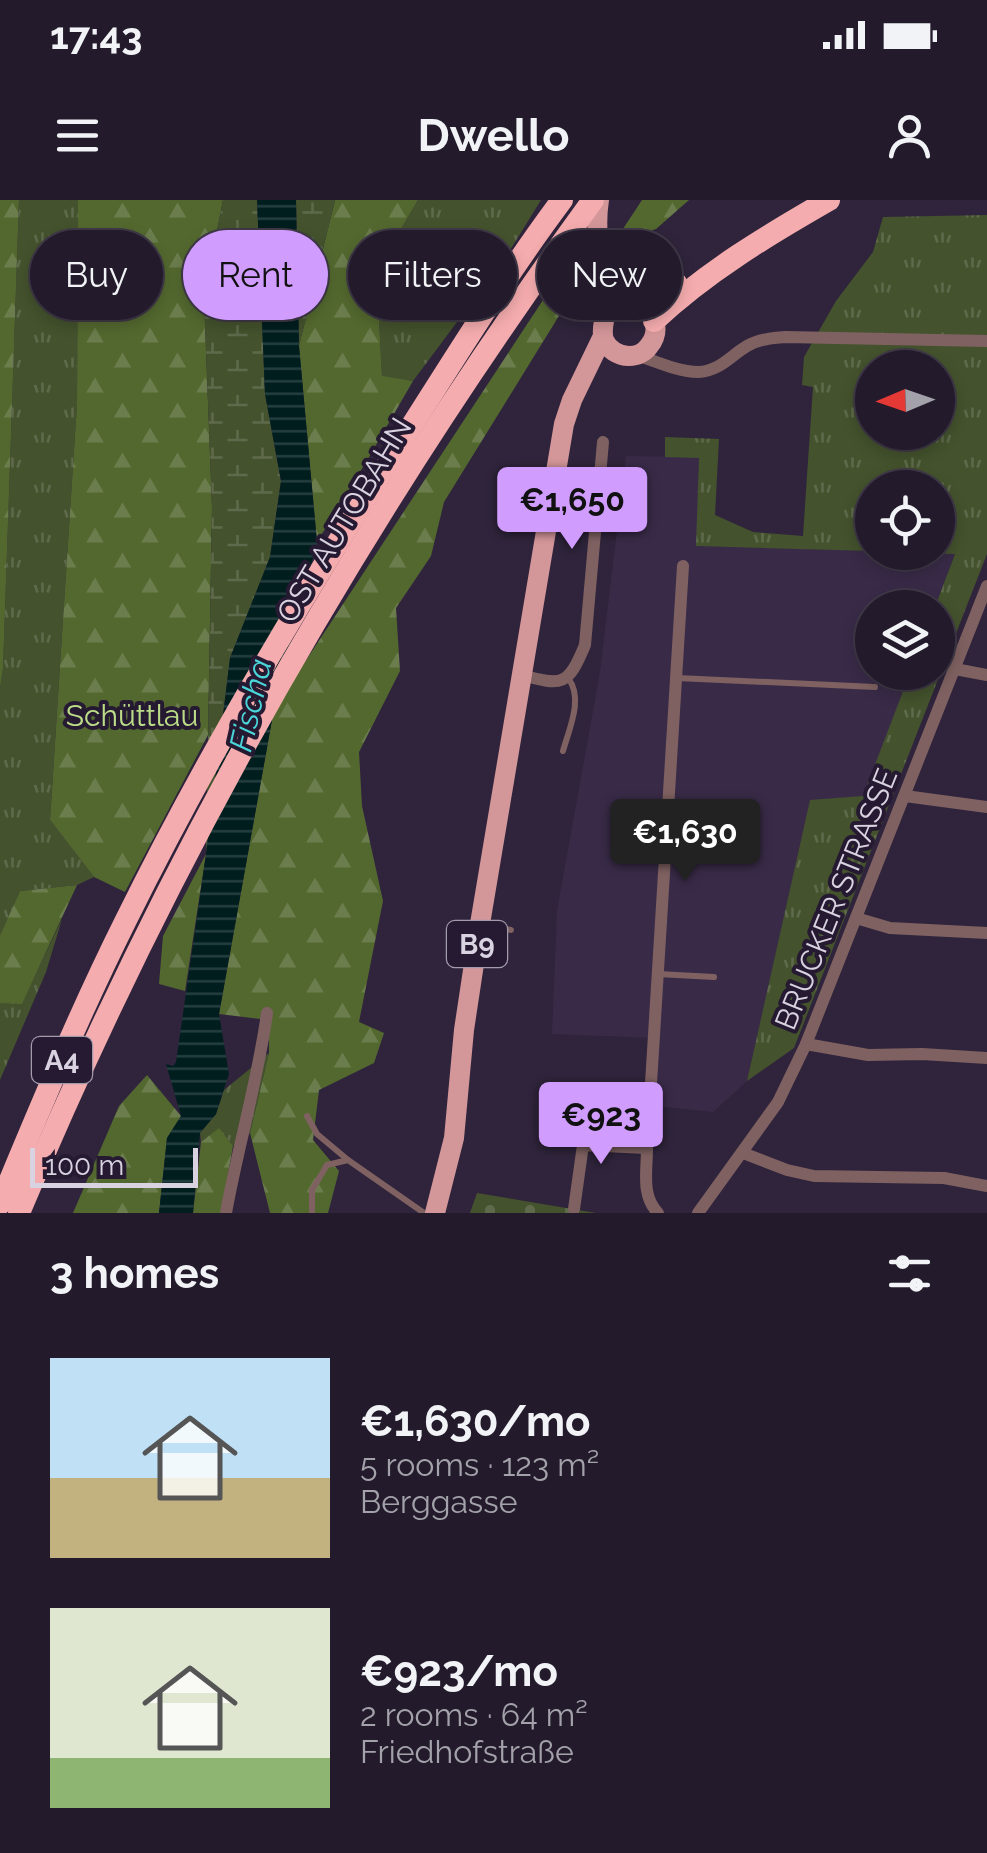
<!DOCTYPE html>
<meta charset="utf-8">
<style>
:root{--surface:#231b2c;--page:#2b2434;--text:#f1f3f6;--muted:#a3a1a9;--line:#403948;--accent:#d09dff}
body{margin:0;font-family:Raleway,sans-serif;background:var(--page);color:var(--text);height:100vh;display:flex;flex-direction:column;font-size:38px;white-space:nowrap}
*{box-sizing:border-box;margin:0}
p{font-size:32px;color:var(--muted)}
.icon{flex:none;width:55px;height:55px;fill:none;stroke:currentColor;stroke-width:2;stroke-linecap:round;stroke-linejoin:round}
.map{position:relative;height:1013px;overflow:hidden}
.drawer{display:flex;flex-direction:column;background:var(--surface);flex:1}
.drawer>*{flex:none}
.hud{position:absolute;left:30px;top:30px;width:928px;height:90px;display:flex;gap:20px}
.needle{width:65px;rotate:268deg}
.tools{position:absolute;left:855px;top:150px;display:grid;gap:20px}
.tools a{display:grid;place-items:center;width:100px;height:100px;border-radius:50%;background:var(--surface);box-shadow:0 5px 15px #0003,0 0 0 2px var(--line);font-size:50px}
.scale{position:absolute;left:30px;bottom:25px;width:168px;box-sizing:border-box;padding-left:10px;border:5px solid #d8d2e1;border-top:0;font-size:28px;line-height:35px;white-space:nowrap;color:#d8d2e1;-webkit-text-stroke:8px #251a31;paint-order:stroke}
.price{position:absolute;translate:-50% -85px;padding:0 22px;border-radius:10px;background:var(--accent);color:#111;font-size:32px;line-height:65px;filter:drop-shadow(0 2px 5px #0008)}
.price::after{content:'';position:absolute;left:50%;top:60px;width:30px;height:22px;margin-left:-15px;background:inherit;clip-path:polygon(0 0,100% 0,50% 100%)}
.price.on{background:#222;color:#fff}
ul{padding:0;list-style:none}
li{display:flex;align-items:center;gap:30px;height:250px;padding:0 50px}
li span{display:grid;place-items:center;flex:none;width:280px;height:200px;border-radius:0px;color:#555}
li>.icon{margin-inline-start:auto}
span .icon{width:120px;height:120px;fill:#fffc;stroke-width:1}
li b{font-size:42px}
h2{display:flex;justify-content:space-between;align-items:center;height:120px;padding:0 50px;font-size:42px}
.tag{padding:0 35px;border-radius:45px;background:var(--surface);box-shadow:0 5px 15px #0003,0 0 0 2px var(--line);font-size:35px;line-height:90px}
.tag.on{background:var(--accent);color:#111}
.status{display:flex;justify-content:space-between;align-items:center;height:70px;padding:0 50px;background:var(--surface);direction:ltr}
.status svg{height:28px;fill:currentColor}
header{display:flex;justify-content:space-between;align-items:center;height:130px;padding:0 50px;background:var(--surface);font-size:45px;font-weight:700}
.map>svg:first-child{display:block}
</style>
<div class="status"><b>17:43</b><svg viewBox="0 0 49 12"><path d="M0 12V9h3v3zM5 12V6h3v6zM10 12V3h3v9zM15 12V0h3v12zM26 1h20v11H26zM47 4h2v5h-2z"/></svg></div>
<header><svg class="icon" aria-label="menu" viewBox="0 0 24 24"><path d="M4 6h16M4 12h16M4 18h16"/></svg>Dwello<svg class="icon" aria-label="person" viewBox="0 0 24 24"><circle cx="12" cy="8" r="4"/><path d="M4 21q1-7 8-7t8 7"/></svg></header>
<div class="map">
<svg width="987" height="1013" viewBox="0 0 987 1013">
<defs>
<pattern id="grass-tufts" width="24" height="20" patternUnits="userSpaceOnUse" patternTransform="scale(2.5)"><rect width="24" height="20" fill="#44522d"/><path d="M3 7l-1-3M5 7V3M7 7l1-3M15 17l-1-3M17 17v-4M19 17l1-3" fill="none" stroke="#5e6a4b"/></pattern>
<pattern id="forest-firs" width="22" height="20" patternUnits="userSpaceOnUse" patternTransform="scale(2.5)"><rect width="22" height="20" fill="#53682f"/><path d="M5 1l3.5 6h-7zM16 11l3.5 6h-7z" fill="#6b7d4d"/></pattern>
<pattern id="wetland-marsh" width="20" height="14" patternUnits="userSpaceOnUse" patternTransform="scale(2.5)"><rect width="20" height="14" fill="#44522d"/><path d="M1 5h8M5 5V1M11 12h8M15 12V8" fill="none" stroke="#5e6a4b"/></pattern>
<pattern id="cemetery-stones" width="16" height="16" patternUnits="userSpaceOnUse" patternTransform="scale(2.5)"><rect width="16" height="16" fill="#44522d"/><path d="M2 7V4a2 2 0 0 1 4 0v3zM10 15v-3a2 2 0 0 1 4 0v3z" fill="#5e6a4b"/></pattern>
<pattern id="water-rules" width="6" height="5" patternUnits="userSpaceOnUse" patternTransform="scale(2.5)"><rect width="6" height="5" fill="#011e1f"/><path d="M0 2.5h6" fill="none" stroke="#253e3f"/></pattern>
</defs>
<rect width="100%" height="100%" fill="#2f243b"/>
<!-- built -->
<path fill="#392b48" d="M626,256L699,257L697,346L955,353L935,407L872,408V472L910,473L863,597L810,601L747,881L713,912L657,906L655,838L552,834L557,711L600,472Z"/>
<!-- grass -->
<g fill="url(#grass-tufts)" fill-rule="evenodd">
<path d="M19,0H78L77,204L50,620L94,677L77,685L20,691L0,735V488L3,469Z"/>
<path d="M418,0H541L507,55L413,181L382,177L378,102L395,39Z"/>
<path d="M987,15V354L794,848L747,881L810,600L863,596L910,473L938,472V408L935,407L955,354L924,353L938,352V288H872V351L696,346L699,258L665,257V237L719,239L715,315L753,332L803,336L813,187L802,185L804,157L836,101L873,52L883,17ZM872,168H938V232H872Z"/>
<path d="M62,719L46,772L0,880V803H22Z"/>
<path d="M269,853L250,933L233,946L219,929L201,942L200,933L216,914L224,890Z"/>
</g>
<!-- forest -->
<g fill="url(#forest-firs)">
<path d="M0,0H19L3,469L0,488Z"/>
<path d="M78,0H223L204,98L212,307L208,535L125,692L94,677L50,620L77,204Z"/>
<path d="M335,0H418L395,39L378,102L382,176L413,181L369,257L317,342L299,146Z"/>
<path d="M642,0H689L656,29L613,44Z"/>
<path d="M568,62L562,111L444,302L431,356L396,408L400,471L359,552L362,606L383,701L359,822L384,833L374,863L319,890L313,940L339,971L328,1013H270L250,933L269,853V820L219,814L274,509Z"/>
<path d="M206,654L185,791L159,784L163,736Z"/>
<path d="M77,685L22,804L0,803V735L20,691Z"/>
<path d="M147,875L181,916L167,938L159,1013H73L119,906Z"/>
<path d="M219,928L233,946L221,1013H193L201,942Z"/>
</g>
<!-- wetland -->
<g fill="url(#wetland-marsh)">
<path d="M223,0H257L265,194L281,281L270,357L230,458L206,654L212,307L204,98Z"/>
<path d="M296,0H335L299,146Z"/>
</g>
<!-- cemetery -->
<path fill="url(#cemetery-stones)" d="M477,993L596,1013H470Z"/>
<!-- water -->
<path fill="url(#water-rules)" d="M257,0H296L299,146L317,342L274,509L219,814L229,874L216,914L200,933L193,1013H159L167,938L181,916L166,864L173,866L176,862L206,654L230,458L270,357L281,281L265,194Z"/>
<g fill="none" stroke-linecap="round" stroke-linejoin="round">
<!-- service -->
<g stroke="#7f6161" stroke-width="6">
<path d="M677,478L875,487"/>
<path d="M563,551C569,529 584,498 568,478"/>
<path d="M486,725L511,730"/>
<path d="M658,774L714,777"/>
<path d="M307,916L317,934L348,960L424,1013"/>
<path d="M312,1013V990L327,965L348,960"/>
</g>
<!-- minor -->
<g stroke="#7f6161" stroke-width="12">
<path d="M636,155C655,161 678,172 698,172C720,171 730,156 747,146C759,139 773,138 786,137L987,141"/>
<path d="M955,469L987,475"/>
<path d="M521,475C563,486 568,486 585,445L603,242"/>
<path d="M905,596L987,607"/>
<path d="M856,718L890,728L987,733"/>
<path d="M806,844L868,855L922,854L987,858"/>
<path d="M743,953L787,970L814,976L944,978L987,986"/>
<path d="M574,1009L583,945L647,948"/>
<path d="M226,1013C238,946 258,880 267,813"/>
<path d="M658,1013C641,995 647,972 647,948L683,366"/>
<path d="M698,1013L778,902L806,844L987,386"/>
</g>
<!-- primary -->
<g stroke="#d39699" stroke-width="20">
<path d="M599,0C595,25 599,46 601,70C601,76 600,81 600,86C601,94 604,101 605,109C606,120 600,129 604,140C608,149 618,156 629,156C637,156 645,152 649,146C671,119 632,86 606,115"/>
<path d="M435,1013L454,938L464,830L480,724L564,224L572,200L603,136"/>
</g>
<!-- motorway -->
<g stroke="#f5acae" stroke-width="22">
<path d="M643,107L676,83"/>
<path d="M654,121C706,72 768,35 829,0"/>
<path d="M0,1004C40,908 80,812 126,720C202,566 290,417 382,272C441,181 497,87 562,0"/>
<path d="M19,1013C169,655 364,314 593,0"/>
</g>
</g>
<g text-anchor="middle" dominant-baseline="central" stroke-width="8" stroke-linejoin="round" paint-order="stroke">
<!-- shield labels -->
<g fill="#251a31" stroke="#a29bac" stroke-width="2.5">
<rect x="447" y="721" width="60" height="46" rx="8"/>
<rect x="32" y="837" width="60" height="46" rx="8"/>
</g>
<g font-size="28" font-weight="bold" fill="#d8d2e1">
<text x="477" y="744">B9</text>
<text x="62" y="860">A4</text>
</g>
<!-- street labels -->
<g font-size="30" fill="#d8d2e1" stroke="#251a31">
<text transform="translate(344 320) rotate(-59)">OST AUTOBAHN</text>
<text transform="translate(836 699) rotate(-68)">BRUCKER STRASSE</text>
</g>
<!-- park labels -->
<g font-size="30" fill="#bcdd88" stroke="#251a31">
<text x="132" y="515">Schüttlau</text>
</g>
<!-- water labels -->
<g font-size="32" font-style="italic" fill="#4ad5d9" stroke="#251a31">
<text transform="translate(250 505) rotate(-77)">Fischa</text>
</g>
</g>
</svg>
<div class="tools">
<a><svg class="needle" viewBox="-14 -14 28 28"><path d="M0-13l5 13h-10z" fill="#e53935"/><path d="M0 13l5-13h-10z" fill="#a3a1a9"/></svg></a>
<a><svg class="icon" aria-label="locate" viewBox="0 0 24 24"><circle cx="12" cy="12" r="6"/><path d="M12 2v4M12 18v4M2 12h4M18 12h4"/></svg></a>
<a><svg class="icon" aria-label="layers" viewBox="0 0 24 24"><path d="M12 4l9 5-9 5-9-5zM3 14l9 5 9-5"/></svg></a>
</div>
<div class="scale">100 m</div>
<b class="price" style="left:572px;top:352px">€1,650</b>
<b class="price on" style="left:685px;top:684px">€1,630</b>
<b class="price" style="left:601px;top:967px">€923</b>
<div class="hud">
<a class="tag">Buy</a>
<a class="tag on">Rent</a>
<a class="tag">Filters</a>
<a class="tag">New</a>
</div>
</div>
<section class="drawer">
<h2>3 homes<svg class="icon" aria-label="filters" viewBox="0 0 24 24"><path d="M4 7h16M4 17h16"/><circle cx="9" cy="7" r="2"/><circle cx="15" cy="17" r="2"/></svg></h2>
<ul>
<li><span style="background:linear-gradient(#bfe0f5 60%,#c2b280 0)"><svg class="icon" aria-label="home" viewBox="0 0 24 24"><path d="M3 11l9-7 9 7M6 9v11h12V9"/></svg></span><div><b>€1,630/mo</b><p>5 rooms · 123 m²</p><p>Berggasse</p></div></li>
<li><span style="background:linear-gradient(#dfe7d0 75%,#8fb573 0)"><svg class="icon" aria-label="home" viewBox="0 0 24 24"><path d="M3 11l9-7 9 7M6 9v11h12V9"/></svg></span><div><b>€923/mo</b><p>2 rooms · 64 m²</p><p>Friedhofstraße</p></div></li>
</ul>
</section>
